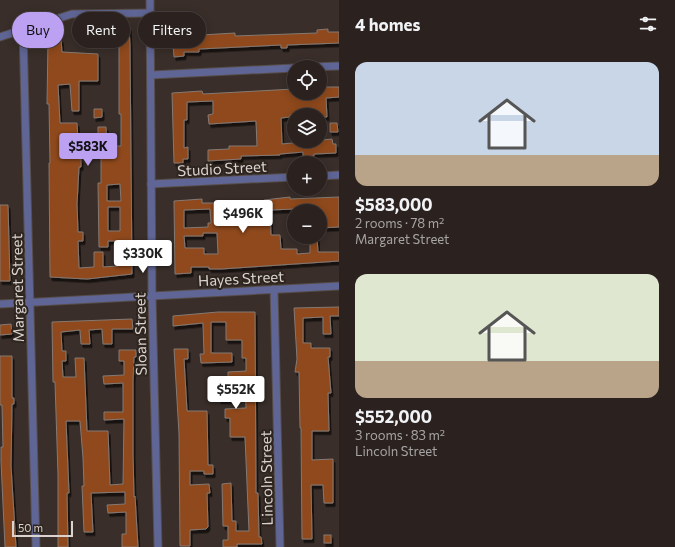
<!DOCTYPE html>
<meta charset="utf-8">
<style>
:root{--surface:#2b221f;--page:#372f2c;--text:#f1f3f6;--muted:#a6a4a4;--line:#473f3d;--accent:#bca0f2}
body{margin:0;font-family:Commissioner,sans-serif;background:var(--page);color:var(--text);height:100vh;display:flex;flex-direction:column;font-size:15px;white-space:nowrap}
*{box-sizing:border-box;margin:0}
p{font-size:13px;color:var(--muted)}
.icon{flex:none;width:22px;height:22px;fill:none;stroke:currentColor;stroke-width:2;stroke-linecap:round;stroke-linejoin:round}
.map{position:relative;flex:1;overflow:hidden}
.drawer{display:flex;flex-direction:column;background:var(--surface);width:336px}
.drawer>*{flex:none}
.guide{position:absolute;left:12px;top:12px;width:267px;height:36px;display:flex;gap:8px}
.buttons{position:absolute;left:287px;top:60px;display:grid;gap:8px}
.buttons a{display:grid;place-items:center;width:40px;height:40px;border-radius:50%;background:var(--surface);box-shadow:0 2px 10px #0003,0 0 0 1px var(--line);font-size:20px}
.scale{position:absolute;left:12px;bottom:10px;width:61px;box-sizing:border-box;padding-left:4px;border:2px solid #dad3cf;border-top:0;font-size:11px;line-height:14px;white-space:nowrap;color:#dad3cf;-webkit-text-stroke:3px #2e251f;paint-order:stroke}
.price{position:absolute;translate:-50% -34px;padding:0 9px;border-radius:4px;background:#fff;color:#222;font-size:13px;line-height:26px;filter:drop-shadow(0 1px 2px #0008)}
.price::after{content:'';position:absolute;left:50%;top:24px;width:12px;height:9px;margin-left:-6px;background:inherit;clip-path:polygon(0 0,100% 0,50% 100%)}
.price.on{background:var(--accent);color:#111}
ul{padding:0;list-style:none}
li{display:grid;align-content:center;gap:8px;height:212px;padding:0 16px}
li span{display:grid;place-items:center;height:124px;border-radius:12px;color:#555}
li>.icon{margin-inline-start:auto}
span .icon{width:72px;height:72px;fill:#fffc;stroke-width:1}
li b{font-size:17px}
h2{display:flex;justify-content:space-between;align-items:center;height:48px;padding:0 16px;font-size:17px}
.tag{padding:0 14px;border-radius:18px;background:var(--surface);box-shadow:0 2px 10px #0003,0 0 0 1px var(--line);font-size:14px;line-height:36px}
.tag.on{background:var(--accent);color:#111}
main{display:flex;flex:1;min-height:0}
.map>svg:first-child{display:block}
</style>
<main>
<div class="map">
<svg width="339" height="547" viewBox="0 0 339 547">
<defs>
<filter id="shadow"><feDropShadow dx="2" dy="3.5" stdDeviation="0" flood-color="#0009"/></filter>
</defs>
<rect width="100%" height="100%" fill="#392e29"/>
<!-- building -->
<g fill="#8f491b" stroke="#857973" fill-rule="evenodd" filter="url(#shadow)">
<path d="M190,16V26L200,25L201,35L235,33V36L317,33V30L328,29V32H339V43L287,45V48H281V45L199,49V52H184V56L174,57L173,44H171L170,17Z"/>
<path d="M119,27H129L130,45L132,274L87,279L50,277L49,163H50L49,104H47L48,40L61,39L62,52L98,54V81H79V111H72L70,84L58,85L60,123H77L79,159H81V167H79L77,204L78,232H83V241H78L79,268L94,267V252H103V267L118,266V264H123L122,241H108V247H99L98,183H101V154H98V127H106L107,146H121V114H119ZM120,184L121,201H107V185ZM108,207H120V231H108Z"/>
<path d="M82,28V38H74V29Z"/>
<path d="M321,87H339V97L326,98L327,117L290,115V117L281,118L282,144L332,139L333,144H336V153L314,154V156L303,157V152L280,154V155L241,156V159L208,161V150L229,149V146H257L256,121L209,124L208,115L213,114V101L187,102V120H184V148L188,147V159H183V163H174L172,93L202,91L203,94L294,89V93H321Z"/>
<path d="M94,109H102V117L94,118Z"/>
<path d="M330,123H337L338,132H330Z"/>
<path d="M290,197V199L339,197V227L320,228V208L270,210L271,235H280L281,249H297V254L310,253V237H317L318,252H339V261L221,269H209V267H191V273L175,274L174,201L202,199V203H223L264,202V200ZM210,209L211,223H208V227L184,228V210ZM203,233H217L218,254H204V248H185L184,236H203Z"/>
<path d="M0,205H8L10,281H0Z"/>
<path d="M339,307V316H330L331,334H323V317L303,318V343H311V348H330V357H328L331,393H328L329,431H312V460L333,459V503H324L323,485H311L312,539H302L301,428H300L299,372H295L297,359L294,308Z"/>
<path d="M218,312H255L256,493H258L259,537H261L262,544H237V547H223V540H228V526H223L222,484L231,483L232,521H236V531H249L245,437H230V418H225V409L246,408L245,381H228V372L246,371V358H242V340H226V322H211V353H232V362L201,363L200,354H204L203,323L173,326V316Z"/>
<path d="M132,319L133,329H112V344H103L102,329L89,330L90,344H81L80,330L61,332L62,351H66V361H62L63,377H76L75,358H84L87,431H108L110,485L123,484L124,419L104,420V412H123V383L104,384L103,376L124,375V361H119V350H136V357H134L133,380V454L134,497L135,496L138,547H122V534H126V512L108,513L107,505L125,504V492L91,493L93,532H84L82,486H84L83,458L80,421H66L69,493H67L68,547H58V475L55,382H53L52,322Z"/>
<path d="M11,324L12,334L0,335V325Z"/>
<path d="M174,349H188V359H184L187,411H207L208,465H213V474H204V471H190V485L209,484L210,493H207L208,527L206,529L190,530V546H180L179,434Z"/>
<path d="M0,356H12V398H14V404H12L11,466L16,547H5L1,461V447H3L2,405H0Z"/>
<rect x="219" y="391" width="10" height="9"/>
<rect x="324" y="535" width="7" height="8"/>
</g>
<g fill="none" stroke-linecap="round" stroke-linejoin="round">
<defs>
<g id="minor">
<path d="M150,0L152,295L158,547"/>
<path d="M23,29L36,547"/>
<path d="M0,37L72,14L150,13"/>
<path d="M310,67L339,66"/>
<path d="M151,75L294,68"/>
<path d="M320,176L339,175"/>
<path d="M151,184L294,177"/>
<path d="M274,289L280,547"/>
<path d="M0,304L339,286"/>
</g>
</defs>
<!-- minor casing -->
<use href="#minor" stroke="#564c47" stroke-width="9"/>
<!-- minor -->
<use href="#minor" stroke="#5f6595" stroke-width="7"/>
</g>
<g text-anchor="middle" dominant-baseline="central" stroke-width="4" stroke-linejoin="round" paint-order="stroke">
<!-- street labels -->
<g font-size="15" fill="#dad3cf" stroke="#2e251f">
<text transform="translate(222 168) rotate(-3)">Studio Street</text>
<text transform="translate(241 278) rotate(-3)">Hayes Street</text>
<text transform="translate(17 288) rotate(-91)">Margaret Street</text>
<text transform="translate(140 334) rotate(-91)">Sloan Street</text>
<text transform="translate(266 478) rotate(-91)">Lincoln Street</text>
</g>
</g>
</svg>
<div class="buttons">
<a><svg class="icon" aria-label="locate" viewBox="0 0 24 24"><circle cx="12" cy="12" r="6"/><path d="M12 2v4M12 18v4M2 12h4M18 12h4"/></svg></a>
<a><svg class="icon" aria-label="layers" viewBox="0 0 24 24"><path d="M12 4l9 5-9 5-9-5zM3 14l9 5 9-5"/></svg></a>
<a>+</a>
<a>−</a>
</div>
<div class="scale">50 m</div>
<b class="price on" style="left:88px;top:167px">$583K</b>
<b class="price" style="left:243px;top:234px">$496K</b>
<b class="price" style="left:143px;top:274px">$330K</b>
<b class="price" style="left:236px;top:410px">$552K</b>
<div class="guide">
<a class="tag on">Buy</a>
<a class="tag">Rent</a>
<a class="tag">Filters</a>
</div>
</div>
<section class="drawer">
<h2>4 homes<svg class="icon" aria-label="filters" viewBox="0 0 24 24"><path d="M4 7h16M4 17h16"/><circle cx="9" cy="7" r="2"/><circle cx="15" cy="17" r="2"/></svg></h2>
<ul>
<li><span style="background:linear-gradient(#c9d6e8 75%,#b9a48a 0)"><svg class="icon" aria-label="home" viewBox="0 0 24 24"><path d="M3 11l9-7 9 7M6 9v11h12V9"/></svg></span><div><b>$583,000</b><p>2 rooms · 78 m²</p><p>Margaret Street</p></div></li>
<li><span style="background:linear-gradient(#dfe7d0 70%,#b9a48a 0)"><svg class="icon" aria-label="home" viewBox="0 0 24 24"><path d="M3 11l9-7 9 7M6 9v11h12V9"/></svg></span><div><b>$552,000</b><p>3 rooms · 83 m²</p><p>Lincoln Street</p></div></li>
</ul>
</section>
</main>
